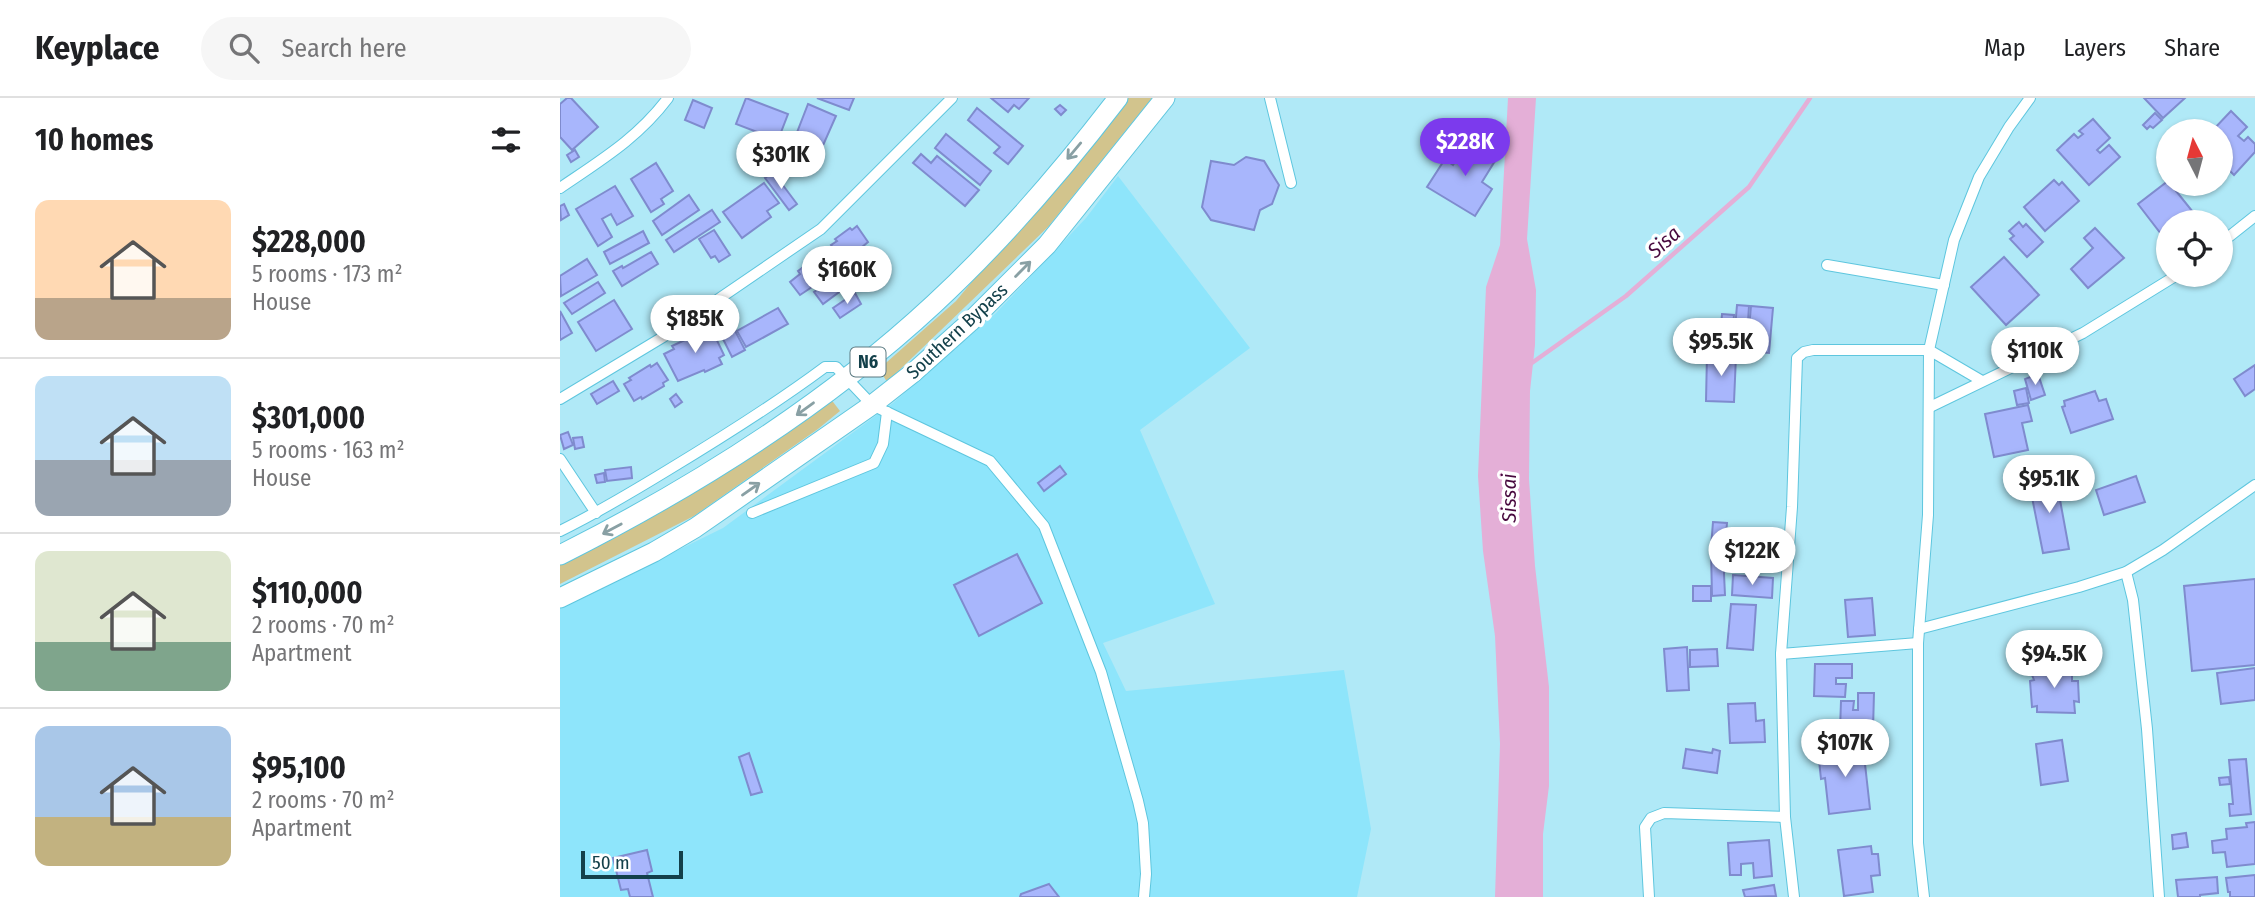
<!DOCTYPE html>
<meta charset="utf-8">
<style>
:root{--surface:#fff;--page:#f6f6f6;--text:#202124;--muted:#757577;--line:#e0e0e0;--accent:#7c3aed}
body{margin:0;font-family:"Fira Sans Condensed",sans-serif;background:var(--page);color:var(--text);height:100vh;display:flex;flex-direction:column;font-size:26px;white-space:nowrap}
*{box-sizing:border-box;margin:0}
p{font-size:23px;color:var(--muted)}
.icon{flex:none;width:38px;height:38px;fill:none;stroke:currentColor;stroke-width:2;stroke-linecap:round;stroke-linejoin:round}
.map{position:relative;flex:1;overflow:hidden}
.panel{display:flex;flex-direction:column;background:var(--surface);width:560px}
.panel>*{flex:none}
.needle{width:46px;rotate:354deg}
.buttons{position:absolute;left:1596px;top:21px;display:grid;gap:14px}
.buttons a{display:grid;place-items:center;width:77px;height:77px;border-radius:50%;background:var(--surface);box-shadow:0 2px 5px #0004;font-size:35px}
.scale{position:absolute;left:21px;bottom:18px;width:102px;box-sizing:border-box;padding-left:7px;border:4px solid #13404a;border-top:0;font-size:19px;line-height:24px;white-space:nowrap;color:#13404a;-webkit-text-stroke:5px #fff;paint-order:stroke}
.price{position:absolute;translate:-50% -60px;padding:0 16px;border-radius:24px;background:#fff;color:#222;font-size:23px;line-height:46px;filter:drop-shadow(0 2px 4px #0008)}
.price::after{content:'';position:absolute;left:50%;top:42px;width:21px;height:16px;margin-left:-10px;background:inherit;clip-path:polygon(0 0,100% 0,50% 100%)}
.price.active{background:var(--accent);color:#fff}
ul{padding:0;list-style:none}
li{display:flex;align-items:center;gap:21px;height:175px;padding:0 35px}
li+li{border-top:2px solid var(--line)}
li span{display:grid;place-items:center;flex:none;width:196px;height:140px;border-radius:14px;color:#555}
li>.icon{margin-inline-start:auto}
span .icon{width:84px;height:84px;fill:#fffc;stroke-width:1}
li b{font-size:30px}
h2{display:flex;justify-content:space-between;align-items:center;height:84px;padding:0 35px;font-size:30px}
header{display:flex;align-items:center;gap:42px;box-sizing:border-box;height:98px;padding:0 35px;background:var(--surface);border-bottom:2px solid var(--line)}
header strong{font-size:33px}
nav{display:flex;gap:38px;margin-inline-start:auto;font-size:24px}
.search{width:490px;height:63px;background:var(--page);display:flex;align-items:center;gap:18px;box-sizing:border-box;padding:0 24px;border-radius:38px;color:var(--muted);font-size:26px}
main{display:flex;flex:1;min-height:0}
.map>svg:first-child{display:block}
</style>
<header>
<strong>Keyplace</strong>
<div class="search"><svg class="icon" aria-label="search" viewBox="0 0 24 24"><circle cx="10" cy="10" r="6"/><path d="M15 15l6 6"/></svg>Search here</div>
<nav><a>Map</a><a>Layers</a><a>Share</a></nav>
</header>
<main>
<section class="panel">
<h2>10 homes<svg class="icon" aria-label="filters" viewBox="0 0 24 24"><path d="M4 7h16M4 17h16"/><circle cx="9" cy="7" r="2"/><circle cx="15" cy="17" r="2"/></svg></h2>
<ul>
<li><span style="background:linear-gradient(#ffd9b3 70%,#b9a48a 0)"><svg class="icon" aria-label="home" viewBox="0 0 24 24"><path d="M3 11l9-7 9 7M6 9v11h12V9"/></svg></span><div><b>$228,000</b><p>5 rooms · 173 m²</p><p>House</p></div></li>
<li><span style="background:linear-gradient(#bfe0f5 60%,#9aa5b1 0)"><svg class="icon" aria-label="home" viewBox="0 0 24 24"><path d="M3 11l9-7 9 7M6 9v11h12V9"/></svg></span><div><b>$301,000</b><p>5 rooms · 163 m²</p><p>House</p></div></li>
<li><span style="background:linear-gradient(#dfe7d0 65%,#7fa58c 0)"><svg class="icon" aria-label="home" viewBox="0 0 24 24"><path d="M3 11l9-7 9 7M6 9v11h12V9"/></svg></span><div><b>$110,000</b><p>2 rooms · 70 m²</p><p>Apartment</p></div></li>
<li><span style="background:linear-gradient(#a9c7e8 65%,#c2b280 0)"><svg class="icon" aria-label="home" viewBox="0 0 24 24"><path d="M3 11l9-7 9 7M6 9v11h12V9"/></svg></span><div><b>$95,100</b><p>2 rooms · 70 m²</p><p>Apartment</p></div></li>
</ul>
</section>
<div class="map">
<svg width="1695" height="799" viewBox="0 0 1695 799">
<rect width="100%" height="100%" fill="#b0e9f7"/>
<!-- built -->
<path fill="#8ee5fb" d="M558,78L690,250L580,332L655,506L543,545L566,593L784,572L811,731L797,799H0V510L163,430L333,305L436,215L526,120Z"/>
<!-- green -->
<g fill="#d2c48d">
<path d="M564,0H592L488,129L327,284L319,271L396,203Z"/>
<path d="M270,300L280,313L258,331L134,418L0,486V462Z"/>
</g>
<!-- water -->
<path fill="#e4afd7" d="M948,0H976L967,141L976,192L975,247L970,293L969,381L975,468L989,589V688L983,736V799H935L940,646L935,538L923,453L918,378L926,189L940,147Z"/>
<g fill="none" stroke-linecap="round" stroke-linejoin="round">
<!-- stream -->
<path stroke="#e4afd7" stroke-width="4.5" d="M969,267L1066,198L1189,89L1250,0"/>
</g>
<!-- building -->
<g fill="#a8b6fc" stroke="#7f8bce" stroke-width="2">
<path d="M7,0H11L38,29L12,52L0,39V6Z"/>
<path d="M186,0L228,16L218,42L176,26Z"/>
<path d="M257,0H294L289,12Z"/>
<path d="M431,0H469L459,11L454,7L448,14Z"/>
<path d="M1584,0H1625L1603,20Z"/>
<path d="M133,2L152,10L144,30L125,22Z"/>
<path d="M248,6L276,18L257,61L231,50Z"/>
<path d="M500,7L506,12L501,17L495,11Z"/>
<path d="M417,10L463,48L448,66L434,55L440,49L408,22Z"/>
<path d="M1671,13L1687,29L1678,38L1684,43L1688,39L1695,46V54L1674,77L1661,64V33H1652Z"/>
<path d="M1595,15L1602,22L1593,30L1590,28L1587,31L1583,27Z"/>
<path d="M1533,21L1550,40L1537,52L1540,55L1549,47L1560,59L1529,87L1497,52L1514,36L1518,40L1523,36L1519,33Z"/>
<path d="M386,36L431,73L420,87L375,50Z"/>
<path d="M909,40L938,58L922,84L932,91L915,118L867,89L885,61L893,67Z"/>
<path d="M15,52L19,59L11,64L7,57Z"/>
<path d="M361,56L371,65L377,58L419,92L405,108L353,65Z"/>
<path d="M686,59L704,63L719,87L712,106L700,112L694,132L651,122L642,109L651,63L674,67Z"/>
<path d="M96,65L113,93L101,101L104,106L91,114L71,81Z"/>
<path d="M213,74L237,106L229,112L205,80Z"/>
<path d="M1494,82L1499,87L1502,84L1519,103L1485,133L1464,109Z"/>
<path d="M1608,83L1641,124H1608V145L1578,106Z"/>
<path d="M204,85L219,105L207,113L211,119L182,140L163,114Z"/>
<path d="M55,88L73,118L57,127L51,116L42,121L52,139L38,148L16,111Z"/>
<path d="M129,97L139,112L102,137L93,123Z"/>
<path d="M4,106L9,117L1,122L0,108Z"/>
<path d="M152,112L160,124L114,154L106,142Z"/>
<path d="M1459,124L1463,129L1466,126L1483,144L1467,159L1450,141L1454,138L1449,133Z"/>
<path d="M297,128L308,144L289,160L288,158L282,162L271,147L277,143L275,141L290,130L292,132Z"/>
<path d="M1535,130L1564,160L1528,190L1511,171L1533,150L1524,140Z"/>
<path d="M154,132L170,157L159,164L155,158L151,160L139,141Z"/>
<path d="M83,133L89,145L50,166L44,154Z"/>
<path d="M265,153L290,186L263,206L254,194L264,187L261,183L240,197L230,184L240,176L238,173Z"/>
<path d="M91,154L98,166L62,188L53,173L62,168L63,170Z"/>
<path d="M1444,159L1479,197L1446,227L1411,189Z"/>
<path d="M27,161L37,177L1,198L0,178Z"/>
<path d="M38,184L45,195L12,216L4,205Z"/>
<path d="M295,195L301,206L280,220L273,210Z"/>
<path d="M54,202L72,231L36,253L18,224Z"/>
<path d="M1177,207L1189,208L1186,254H1173Z"/>
<path d="M1191,208L1213,210L1209,255L1187,253Z"/>
<path d="M218,210L228,226L186,249L177,233Z"/>
<path d="M0,213L12,235L0,242Z"/>
<path d="M1162,216L1174,217L1171,253L1159,252Z"/>
<path d="M170,223L185,252L172,259L157,229Z"/>
<path d="M152,232L164,257L159,260L162,266L145,274L144,272L118,283L104,256L114,251L112,248L144,233L145,235Z"/>
<path d="M1147,256L1176,258L1174,304L1146,303Z"/>
<path d="M97,265L108,282L103,285L104,288L82,301L81,299L74,303L64,286L71,282L69,280L90,267L91,269Z"/>
<path d="M1695,267V291L1685,298L1674,281Z"/>
<path d="M1478,276L1485,297L1471,302L1465,281Z"/>
<path d="M53,283L59,293L37,306L31,296Z"/>
<path d="M1466,290L1469,305L1457,307L1454,293Z"/>
<path d="M1535,293L1539,303L1546,301L1553,321L1511,335L1502,309L1505,308L1504,303Z"/>
<path d="M116,296L122,304L115,309L110,301Z"/>
<path d="M1468,307L1472,323L1462,325L1468,352L1434,359L1425,316Z"/>
<path d="M8,334L13,347L4,351L0,337Z"/>
<path d="M22,339L24,349L15,351L13,340Z"/>
<path d="M500,368L506,376L484,393L478,385Z"/>
<path d="M71,369L72,380L47,383L45,372Z"/>
<path d="M44,375L45,384L37,385L35,377Z"/>
<path d="M1576,378L1585,404L1544,417L1536,392Z"/>
<path d="M1496,380L1509,451L1483,455L1469,384Z"/>
<path d="M1153,424L1167,425L1165,450L1151,449Z"/>
<path d="M1151,454H1163L1165,497L1152,498Z"/>
<path d="M457,456L482,505L419,538L394,487Z"/>
<path d="M1173,477L1213,480L1212,500L1172,497Z"/>
<path d="M1695,481V567L1632,573L1624,488Z"/>
<rect x="1133" y="488" width="18" height="15"/>
<path d="M1312,500L1315,537L1288,539L1285,502Z"/>
<path d="M1171,506L1196,507L1193,552L1167,550Z"/>
<path d="M1127,549L1129,592L1107,593L1104,551Z"/>
<path d="M1157,551L1158,568L1130,569V552Z"/>
<path d="M1504,565L1505,574H1512V583H1518L1519,604L1514,603L1515,615L1477,614V608L1472,609L1470,583L1474,582L1470,572H1486V566Z"/>
<path d="M1255,566H1292V580H1276V586H1286L1285,599L1254,598Z"/>
<path d="M1695,570V602L1661,606L1657,575Z"/>
<path d="M1298,595H1314L1313,632H1280L1281,603H1294L1293,612H1298Z"/>
<path d="M1195,605L1196,623L1204,622L1205,644L1170,645L1168,606Z"/>
<path d="M1502,642L1508,683L1481,687L1476,646Z"/>
<path d="M1303,648L1310,711L1269,716L1265,680L1261,681L1258,653Z"/>
<path d="M1126,651L1152,655L1153,651L1160,653L1157,675L1123,670Z"/>
<path d="M189,655L202,694L191,697L179,659Z"/>
<path d="M1686,661L1691,716L1670,718L1669,706H1673L1669,662Z"/>
<path d="M1669,679L1670,686L1660,687L1659,680Z"/>
<path d="M1695,724V766L1667,769L1665,754L1653,755L1652,743L1667,741L1666,731L1687,729L1686,725Z"/>
<path d="M1626,735L1628,749L1613,751L1612,737Z"/>
<path d="M1209,742L1212,778L1194,780L1193,765L1181,766V777H1170L1168,745Z"/>
<path d="M1311,748L1312,756H1318L1320,777L1311,778L1313,794L1284,798L1278,752Z"/>
<path d="M87,752L92,773L87,775L93,799H70L68,791L61,792L53,760Z"/>
<path d="M1695,777V799H1670V794H1668L1666,780Z"/>
<path d="M1657,779L1658,795L1640,797V799H1618L1616,782Z"/>
<path d="M489,786L499,799H460L461,796Z"/>
<path d="M1214,787L1216,798L1185,799L1183,792Z"/>
</g>
<g fill="none" stroke-linecap="round" stroke-linejoin="round">
<defs>
<g id="street">
<path d="M710,0L731,85"/>
<path d="M0,90C41,62 78,40 108,0"/>
<path d="M1661,145L1695,118"/>
<path d="M1267,167L1384,187"/>
<path d="M0,301L103,239L261,131L392,0"/>
<path d="M1370,309L1523,235L1617,177"/>
<path d="M0,361L36,415"/>
<path d="M192,415L314,365L323,346L327,314"/>
<path d="M0,433C37,415 72,394 108,372C161,340 214,307 265,269H276L312,307L430,363L484,428L541,574L578,703L583,725L586,776L584,799"/>
<path d="M1566,474L1573,502L1587,631L1599,799"/>
<path d="M1359,531L1519,489L1566,474L1603,452L1695,387"/>
<path d="M1221,556L1358,545"/>
<path d="M1089,799L1085,729L1091,720L1104,715L1225,719"/>
<path d="M1234,799L1225,719L1221,556L1232,409L1237,260L1244,254L1253,252H1369L1422,283"/>
<path d="M1364,799L1358,745V545L1368,417L1369,252L1394,142L1419,79L1449,29L1470,0"/>
</g>
<g id="highway">
<path d="M0,457C135,389 263,309 374,206C441,144 502,73 558,0"/>
<path d="M0,500L94,454L135,430L312,307L354,274L410,224L487,147L605,0"/>
</g>
</defs>
<!-- street casing -->
<use href="#street" stroke="#5ec6de" stroke-width="12"/>
<!-- highway casing -->
<use href="#highway" stroke="#5ec6de" stroke-width="21"/>
<!-- street -->
<use href="#street" stroke="#fff" stroke-width="10"/>
<!-- highway -->
<use href="#highway" stroke="#fff" stroke-width="19"/>
</g>
<!-- one-way arrows -->
<defs><path id="oneway-shaft" d="M-6 0H5M1.5-3L5.5 0L1.5 3" fill="none" stroke-width="1.6" stroke-linecap="round" stroke-linejoin="round" transform="scale(1.75)"/></defs>
<g stroke="#89a0a4">
<use href="#oneway-shaft" transform="translate(514 53) rotate(130)"/>
<use href="#oneway-shaft" transform="translate(463 171) rotate(-45)"/>
<use href="#oneway-shaft" transform="translate(245 311) rotate(144)"/>
<use href="#oneway-shaft" transform="translate(191 391) rotate(-35)"/>
<use href="#oneway-shaft" transform="translate(52 431) rotate(152)"/>
</g>
<g text-anchor="middle" dominant-baseline="central" stroke-width="7" stroke-linejoin="round" paint-order="stroke">
<!-- shield labels -->
<rect fill="#fff" stroke="#5a7980" stroke-width="2" x="290.5" y="249.5" width="35" height="29" rx="5"/>
<g font-size="18" font-weight="bold" fill="#13404a">
<text x="308" y="264">N6</text>
</g>
<!-- street labels -->
<g font-size="19" fill="#13404a" stroke="#fff">
<text transform="translate(397 233) rotate(-43)">Southern Bypass</text>
</g>
<!-- water labels -->
<g font-size="21" font-style="italic" fill="#48093e" stroke="#fff">
<text transform="translate(1104 144) rotate(-42)">Sisa</text>
<text transform="translate(949 400) rotate(-90)">Sissai</text>
</g>
</g>
</svg>
<div class="buttons">
<a><svg class="needle" viewBox="-14 -14 28 28"><path d="M0-13l5 13h-10z" fill="#e53935"/><path d="M0 13l5-13h-10z" fill="#757577"/></svg></a>
<a><svg class="icon" aria-label="locate" viewBox="0 0 24 24"><circle cx="12" cy="12" r="6"/><path d="M12 2v4M12 18v4M2 12h4M18 12h4"/></svg></a>
</div>
<div class="scale">50 m</div>
<b class="price active" style="left:905px;top:80px">$228K</b>
<b class="price" style="left:221px;top:93px">$301K</b>
<b class="price" style="left:287px;top:208px">$160K</b>
<b class="price" style="left:135px;top:257px">$185K</b>
<b class="price" style="left:1161px;top:280px">$95.5K</b>
<b class="price" style="left:1475px;top:289px">$110K</b>
<b class="price" style="left:1489px;top:417px">$95.1K</b>
<b class="price" style="left:1192px;top:489px">$122K</b>
<b class="price" style="left:1494px;top:592px">$94.5K</b>
<b class="price" style="left:1285px;top:681px">$107K</b>
</div>
</main>
